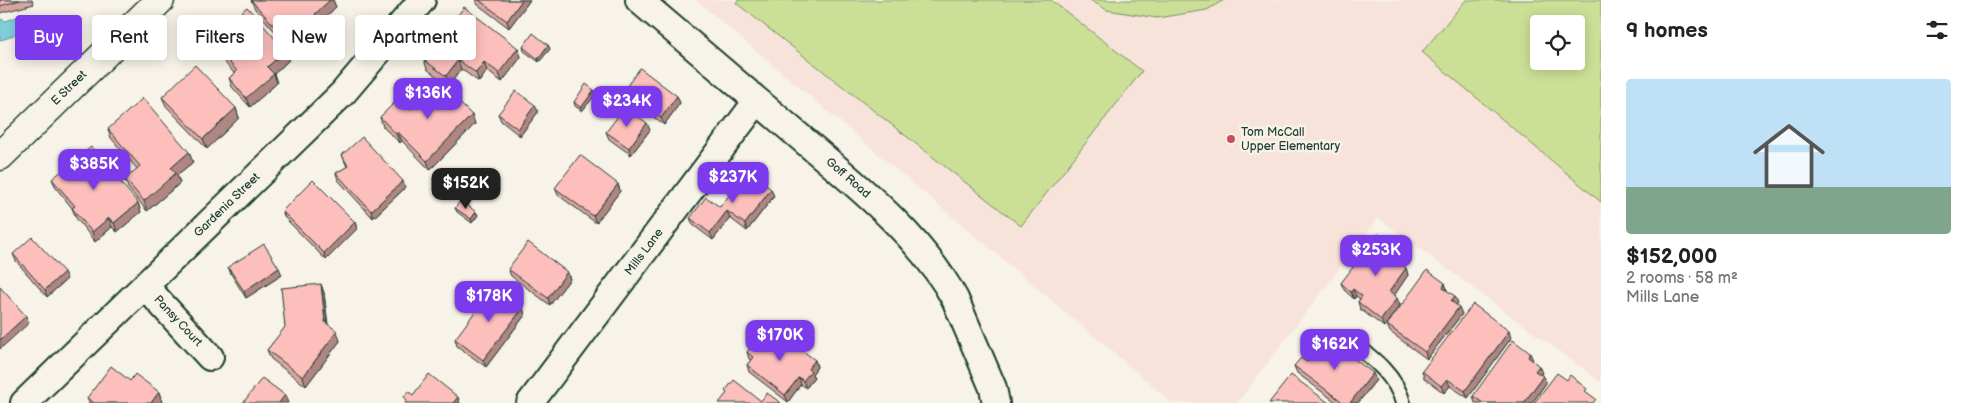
<!DOCTYPE html>
<meta charset="utf-8">
<style>
:root{--surface:#fff;--page:#f2f2f2;--text:#222;--muted:#767676;--accent:#7c3aed}
body{margin:0;font-family:"Balsamiq Sans",sans-serif;background:var(--page);color:var(--text);height:100vh;display:flex;flex-direction:column;font-size:19px;white-space:nowrap}
*{box-sizing:border-box;margin:0}
p{font-size:16px;color:var(--muted)}
.icon{flex:none;width:28px;height:28px;fill:none;stroke:currentColor;stroke-width:2;stroke-linecap:round;stroke-linejoin:round}
.map{position:relative;flex:1;overflow:hidden}
.details{display:flex;flex-direction:column;background:var(--surface);width:375px}
.details>*{flex:none}
.top-card{position:absolute;left:15px;top:15px;width:475px;height:45px;display:flex;gap:10px}
.buttons{position:absolute;left:1530px;top:15px;display:grid;gap:10px}
.buttons a{display:grid;place-items:center;width:55px;height:55px;border-radius:5px;background:var(--surface);box-shadow:0 2px 12px #0003;font-size:25px}
.price{position:absolute;translate:-50% -42px;padding:0 11px;border-radius:10px;background:var(--accent);color:#fff;font-size:16px;line-height:32px;filter:drop-shadow(0 1px 2px #0008)}
.price::after{content:'';position:absolute;left:50%;top:30px;width:15px;height:11px;margin-left:-8px;background:inherit;clip-path:polygon(0 0,100% 0,50% 100%)}
.price.current{background:#222;color:#fff}
ul{padding:0;list-style:none}
li{display:grid;align-content:center;gap:10px;height:265px;padding:0 25px}
li span{display:grid;place-items:center;height:155px;border-radius:5px;color:#555}
li>.icon{margin-inline-start:auto}
span .icon{width:90px;height:90px;fill:#fffc;stroke-width:1}
li b{font-size:21px}
h2{display:flex;justify-content:space-between;align-items:center;height:60px;padding:0 25px;font-size:21px}
.pill{padding:0 18px;border-radius:5px;background:var(--surface);box-shadow:0 2px 12px #0003;font-size:18px;line-height:45px}
.pill.current{background:var(--accent);color:#fff}
main{display:flex;flex:1;min-height:0}
.map>svg:first-child{display:block}
</style>
<main>
<div class="map">
<svg width="1601" height="403" viewBox="0 0 1601 403">
<rect width="100%" height="100%" fill="#f7f3e8"/>
<filter id="ink" filterUnits="userSpaceOnUse"><feTurbulence type="fractalNoise" baseFrequency=".02" numOctaves="2"/><feDisplacementMap in="SourceGraphic" scale="10" xChannelSelector="R" yChannelSelector="G"/><feConvolveMatrix kernelMatrix="1 2 1 2 8 2 1 2 1" color-interpolation-filters="sRGB"/></filter>
<g filter="url(#ink)">
<!-- built -->
<path fill="#f8e3da" fill-rule="evenodd" d="M696,0H1601V382L1378,218L1237,403H1173ZM1539,24H1576V61H1539Z"/>
<!-- green -->
<g fill="#cbe096" stroke="#758e65" fill-rule="evenodd">
<path d="M738,0H1051L1142,71L1021,226L736,3Z"/>
<path d="M1090,0H1224L1207,10L1157,18L1107,10Z"/>
<path d="M1466,0H1601V202L1422,52ZM1539,24H1576V61H1539Z"/>
</g>
<!-- water -->
<path fill="#80d0dc" stroke="#599599" d="M19,16L24,23C19,33 11,38 0,40V19L6,21Z"/>
<g fill="none" stroke-linecap="round" stroke-linejoin="round">
<defs>
<path id="service" d="M1349,340C1371,357 1396,375 1403,403"/>
<g id="minor">
<path d="M639,0C695,48 751,95 807,143C860,188 921,237 955,299L993,388L996,403"/>
<path d="M145,286L210,357"/>
<path d="M24,403L343,93L422,0"/>
<path d="M530,403L757,101"/>
</g>
<path id="secondary" d="M0,156L160,0"/>
</defs>
<!-- service casing -->
<use href="#service" stroke="#1f3d34" stroke-width="18"/>
<!-- minor casing -->
<use href="#minor" stroke="#1f3d34" stroke-width="30"/>
<!-- secondary casing -->
<use href="#secondary" stroke="#1f3d34" stroke-width="31"/>
<!-- service -->
<use href="#service" stroke="#f7f3e8" stroke-width="14"/>
<!-- minor -->
<use href="#minor" stroke="#f7f3e8" stroke-width="26"/>
<!-- secondary -->
<use href="#secondary" stroke="#f7f3e8" stroke-width="28"/>
</g>
<!-- wall -->
<g fill="#d9a4a1" stroke="#1f3d34">
<path d="M0,0H32L34,4L0,13Z"/>
<path d="M251,0H333L336,7L321,21L324,30L296,55L255,9Z"/>
<path d="M476,0H530L509,28L477,4Z"/>
<path d="M210,40L289,60L274,74L277,83L250,107L232,87L229,78L234,73L213,50Z"/>
<path d="M548,45L550,49L539,62L524,51L523,47Z"/>
<path d="M518,48L521,57L502,82L487,71L479,82L461,69L449,86L427,69L424,60Z"/>
<path d="M594,90L596,94L582,111L575,106L574,102Z"/>
<path d="M624,90L677,96L680,103L664,125L626,97Z"/>
<path d="M162,97L236,108L239,118L207,149L166,106Z"/>
<path d="M411,109L472,115L475,124L430,170L402,141L400,143L383,127L380,117Z"/>
<path d="M538,112L520,136L501,121L498,114Z"/>
<path d="M108,129L193,162L177,175L180,183L147,211L128,188L125,179L137,169L111,138Z"/>
<path d="M650,130L631,155L609,139L606,132Z"/>
<path d="M342,155L405,188L373,218L338,180L336,173L347,167Z"/>
<path d="M52,179L138,203L141,212L117,232L112,227L95,242L76,218L72,208L56,188Z"/>
<path d="M618,184L620,191L596,223L558,195L555,188Z"/>
<path d="M774,196L747,231L730,218L713,240L693,225L690,218L720,207Z"/>
<path d="M455,208L476,212L478,215L472,223L457,212Z"/>
<path d="M282,211L355,222L357,229L326,260L285,218Z"/>
<path d="M1393,249L1403,255L1406,262L1403,266L1406,268L1408,275L1394,295L1400,305L1384,327L1360,309L1358,302L1360,299L1356,296L1354,299L1344,290L1341,283Z"/>
<path d="M13,254L67,279L47,297L16,261Z"/>
<path d="M228,267L282,275L246,298L231,274Z"/>
<path d="M508,269L567,272L570,279L550,305L511,276Z"/>
<path d="M1445,283L1447,291L1458,303L1456,305L1462,314L1427,359L1390,332L1387,325Z"/>
<path d="M321,284L324,293L328,324L340,341L306,386L271,359L267,350Z"/>
<path d="M523,308L525,315L486,367L457,346L455,339Z"/>
<path d="M1511,338L1468,398L1450,386L1444,393L1424,378L1422,371Z"/>
<path d="M765,342L815,360L817,367L812,374L814,378L806,388L801,384L788,402L749,372L747,365L751,360L749,359L747,352Z"/>
<path d="M1533,360L1532,361L1542,373L1540,374L1543,376L1546,383L1532,403H1475L1473,396Z"/>
<path d="M1294,366L1376,380L1358,403H1337L1297,373Z"/>
<path d="M130,381L159,392L162,402L161,403H89L87,398Z"/>
</g>
<!-- shaded-wall -->
<g fill="#b08683" stroke="#1f3d34">
<path d="M330,0H333L336,7L321,21L324,30L296,55L292,46L315,14Z"/>
<path d="M522,0H530L509,28L507,21Z"/>
<path d="M548,45L550,49L539,62L538,59Z"/>
<path d="M518,48L521,57L502,82L499,73Z"/>
<path d="M286,51L289,60L274,74L277,83L250,107L246,98L267,67Z"/>
<path d="M458,60L461,69L449,86L446,76Z"/>
<path d="M484,62L487,71L479,82L476,73Z"/>
<path d="M594,90L596,94L582,111L581,108Z"/>
<path d="M677,96L680,103L664,125L661,118Z"/>
<path d="M535,105L538,112L520,136L518,129Z"/>
<path d="M236,108L239,118L207,149L203,139Z"/>
<path d="M472,115L475,124L430,170L427,161Z"/>
<path d="M647,123L650,130L631,155L629,148Z"/>
<path d="M398,132L402,141L400,143L396,134Z"/>
<path d="M189,152L193,162L177,175L180,183L147,211L144,201L171,168Z"/>
<path d="M403,181L405,188L373,218L371,211Z"/>
<path d="M618,184L620,191L596,223L593,216Z"/>
<path d="M771,189L774,196L747,231L745,224Z"/>
<path d="M138,203L141,212L117,232L114,223Z"/>
<path d="M727,211L730,218L713,240L710,233Z"/>
<path d="M476,212L478,215L472,223L471,219Z"/>
<path d="M109,218L112,227L95,242L92,232Z"/>
<path d="M355,222L357,229L326,260L324,253Z"/>
<path d="M1403,255L1406,262L1401,269L1399,262Z"/>
<path d="M279,268L282,275L246,298L244,291Z"/>
<path d="M1406,268L1408,275L1392,299L1389,292Z"/>
<path d="M64,272L67,279L47,297L45,290Z"/>
<path d="M567,272L570,279L550,305L548,298Z"/>
<path d="M1445,283L1447,290L1446,295L1443,288Z"/>
<path d="M321,284L324,293L328,332L325,322Z"/>
<path d="M1353,289L1356,296L1354,299L1351,292Z"/>
<path d="M1455,296L1458,303L1454,308L1451,301Z"/>
<path d="M1397,298L1400,305L1384,327L1381,320Z"/>
<path d="M1459,307L1462,314L1427,359L1425,352Z"/>
<path d="M523,308L525,315L486,367L483,360Z"/>
<path d="M26,316L29,323L0,349V340Z"/>
<path d="M337,331L340,341L306,386L303,377Z"/>
<path d="M1509,331L1511,338L1468,398L1465,391Z"/>
<path d="M1530,353L1533,360L1530,364L1528,357Z"/>
<path d="M815,360L817,367L812,374L814,378L806,388L803,381L808,369Z"/>
<path d="M1539,366L1542,373L1538,378L1535,371Z"/>
<path d="M1373,373L1376,380L1358,403H1350Z"/>
<path d="M1543,376L1546,383L1532,403H1524Z"/>
<path d="M799,377L801,384L788,402L785,395Z"/>
<path d="M1447,379L1450,386L1444,393L1441,386Z"/>
<path d="M159,392L162,402L161,403H151Z"/>
<path d="M285,395L288,403H279Z"/>
<path d="M458,397L460,403H453Z"/>
</g>
<!-- building -->
<g fill="#fcbfbb" stroke="#1f3d34">
<path d="M0,0H20L0,6Z"/>
<path d="M251,0H330L315,14L321,20L292,46Z"/>
<path d="M479,0H522L507,21Z"/>
<path d="M247,7L286,51L267,67L274,74L246,98L229,78L237,71L210,40Z"/>
<path d="M464,7L518,48L499,73L484,62L476,73L458,60L446,76L424,60Z"/>
<path d="M533,33L548,45L538,59L523,47Z"/>
<path d="M195,65L236,108L203,139L162,97Z"/>
<path d="M640,68L677,96L661,118L624,90Z"/>
<path d="M438,82L472,115L427,161L398,132L396,134L380,117L399,98L411,109Z"/>
<path d="M586,84L594,90L581,108L574,102Z"/>
<path d="M516,91L535,105L518,129L498,114Z"/>
<path d="M143,98L189,152L171,168L176,173L144,201L125,179L140,166L108,129Z"/>
<path d="M625,107L647,123L629,148L606,132Z"/>
<path d="M362,137L403,181L371,211L336,173L348,166L342,155Z"/>
<path d="M91,147L138,203L114,223L109,218L92,232L72,208L75,206L52,179Z"/>
<path d="M580,155L618,184L593,216L555,188Z"/>
<path d="M748,171L771,189L745,224L727,211L710,233L690,218L706,197L720,207Z"/>
<path d="M313,180L355,222L324,253L282,211Z"/>
<path d="M461,200L476,212L471,219L455,208Z"/>
<path d="M1378,234L1392,244L1390,246L1403,255L1399,262L1406,268L1389,292L1397,298L1381,320L1358,302L1362,296L1353,289L1351,292L1341,283Z"/>
<path d="M32,237L64,272L45,290L13,254Z"/>
<path d="M528,242L567,272L548,298L508,269Z"/>
<path d="M264,244L279,268L244,291L228,267Z"/>
<path d="M1427,270L1445,283L1443,288L1455,296L1451,301L1459,307L1425,352L1387,325Z"/>
<path d="M321,284L325,322L337,331L303,377L267,350L285,327L281,288Z"/>
<path d="M494,286L523,308L483,360L455,339Z"/>
<path d="M0,287L26,316L0,340Z"/>
<path d="M1473,304L1509,331L1465,391L1447,379L1441,386L1422,371Z"/>
<path d="M775,330L815,360L808,369L811,371L803,381L799,377L785,395L747,365L753,357L747,352L759,337L765,342Z"/>
<path d="M1325,337L1373,373L1350,403H1344L1294,366L1301,358L1307,362Z"/>
<path d="M1513,340L1530,353L1528,357L1539,366L1535,371L1543,376L1524,403H1483L1473,396Z"/>
<path d="M111,366L130,381L135,374L159,392L151,403H94L87,398Z"/>
<path d="M1557,373L1567,380L1570,375L1587,389L1585,391L1596,399L1593,403H1534Z"/>
<path d="M429,374L458,397L453,403H405L407,400L404,397L408,391L413,395Z"/>
<path d="M1291,375L1329,403H1269Z"/>
<path d="M262,378L285,395L279,403H243Z"/>
<path d="M734,380L761,401L767,393L781,403H719L727,393L725,391Z"/>
</g>
</g>
<!-- markers -->
<circle fill="#d1495b" stroke="#f7f3e8" stroke-width="2" cx="1231" cy="139" r="5"/>
<g text-anchor="middle" dominant-baseline="central" stroke-width="5" stroke-linejoin="round" paint-order="stroke">
<!-- street labels -->
<g font-size="12" fill="#1f3d34" stroke="#f7f3e8">
<text transform="translate(69 88) rotate(-44)">E Street</text>
<text transform="translate(848 178) rotate(41)">Goff Road</text>
<text transform="translate(227 205) rotate(-44)">Gardenia Street</text>
<text transform="translate(644 252) rotate(-53)">Mills Lane</text>
<text transform="translate(178 321) rotate(47)">Pansy Court</text>
</g>
<!-- poi labels -->
<g font-size="12" fill="#1f3d34" stroke="#f7f3e8" text-anchor="start">
<text x="1241" y="132">Tom McCall<tspan x="1241" dy="14">Upper Elementary</tspan></text>
</g>
</g>
</svg>
<div class="buttons">
<a><svg class="icon" aria-label="locate" viewBox="0 0 24 24"><circle cx="12" cy="12" r="6"/><path d="M12 2v4M12 18v4M2 12h4M18 12h4"/></svg></a>
</div>
<b class="price" style="left:428px;top:120px">$136K</b>
<b class="price" style="left:627px;top:128px">$234K</b>
<b class="price" style="left:94px;top:191px">$385K</b>
<b class="price" style="left:733px;top:204px">$237K</b>
<b class="price current" style="left:466px;top:210px">$152K</b>
<b class="price" style="left:1376px;top:277px">$253K</b>
<b class="price" style="left:489px;top:323px">$178K</b>
<b class="price" style="left:780px;top:362px">$170K</b>
<b class="price" style="left:1335px;top:371px">$162K</b>
<div class="top-card">
<a class="pill current">Buy</a>
<a class="pill">Rent</a>
<a class="pill">Filters</a>
<a class="pill">New</a>
<a class="pill">Apartment</a>
</div>
</div>
<section class="details">
<h2>9 homes<svg class="icon" aria-label="filters" viewBox="0 0 24 24"><path d="M4 7h16M4 17h16"/><circle cx="9" cy="7" r="2"/><circle cx="15" cy="17" r="2"/></svg></h2>
<ul>
<li><span style="background:linear-gradient(#bfe0f5 70%,#7fa58c 0)"><svg class="icon" aria-label="home" viewBox="0 0 24 24"><path d="M3 11l9-7 9 7M6 9v11h12V9"/></svg></span><div><b>$152,000</b><p>2 rooms · 58 m²</p><p>Mills Lane</p></div></li>
</ul>
</section>
</main>
